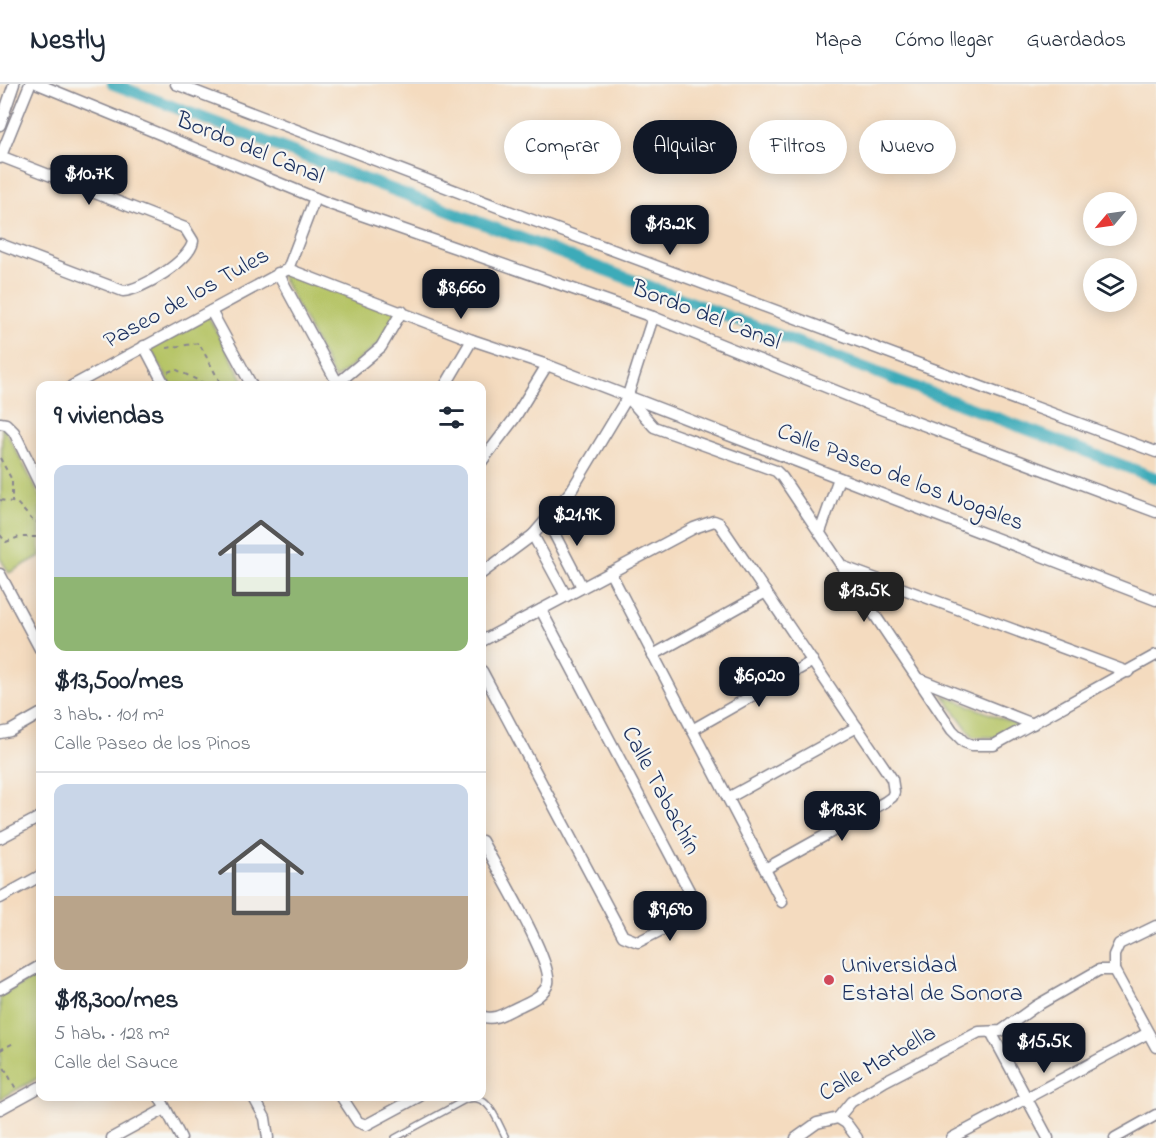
<!DOCTYPE html>
<html lang="es">
<meta charset="utf-8">
<style>
:root{--surface:#fff;--page:#f2f2f3;--text:#1f2937;--muted:#747a83;--line:#e0e1e3;--accent:#111827}
body{margin:0;font-family:"Indie Flower",sans-serif;background:var(--page);color:var(--text);height:100vh;display:flex;flex-direction:column;font-size:22px;white-space:nowrap}
*{box-sizing:border-box;margin:0}
p{font-size:20px;color:var(--muted)}
.icon{flex:none;width:33px;height:33px;fill:none;stroke:currentColor;stroke-width:2;stroke-linecap:round;stroke-linejoin:round}
.map{position:relative;flex:1;overflow:hidden}
.side{position:absolute;left:36px;top:297px;width:450px;height:720px;display:flex;flex-direction:column;background:var(--surface);border-radius:12px;box-shadow:0 3px 15px #0003}
.side>*{flex:none}
.hud{position:absolute;left:504px;top:36px;width:561px;height:54px;display:flex;gap:12px}
.needle{width:39px;rotate:241deg}
.fabs{position:absolute;left:1083px;top:108px;display:grid;gap:12px}
.fabs a{display:grid;place-items:center;width:54px;height:54px;border-radius:50%;background:var(--surface);box-shadow:0 3px 15px #0003;font-size:30px}
.price{position:absolute;translate:-50% -51px;padding:0 14px;border-radius:12px;background:var(--accent);color:#fff;font-size:20px;line-height:39px;filter:drop-shadow(0 2px 3px #0008)}
.price::after{content:'';position:absolute;left:50%;top:36px;width:18px;height:14px;margin-left:-9px;background:inherit;clip-path:polygon(0 0,100% 0,50% 100%)}
.price.current{background:#222;color:#fff}
ul{padding:0;list-style:none}
li{display:grid;align-content:center;gap:12px;height:318px;padding:0 18px}
li+li{border-top:2px solid var(--line)}
li span{display:grid;place-items:center;height:186px;border-radius:12px;color:#555}
li>.icon{margin-inline-start:auto}
span .icon{width:108px;height:108px;fill:#fffc;stroke-width:1}
li b{font-size:26px}
h2{display:flex;justify-content:space-between;align-items:center;height:72px;padding:0 18px;font-size:26px}
.pill{padding:0 21px;border-radius:27px;background:var(--surface);box-shadow:0 3px 15px #0003;font-size:21px;line-height:54px}
.pill.current{background:var(--accent);color:#fff}
header{display:flex;align-items:center;gap:36px;box-sizing:border-box;height:84px;padding:0 30px;background:var(--surface);border-bottom:2px solid var(--line)}
header strong{font-size:28px}
nav{display:flex;gap:33px;margin-inline-start:auto;font-size:21px}
.map>svg:first-child{display:block}
</style>
<header>
<strong>Nestly</strong>
<nav><a>Mapa</a><a>Cómo llegar</a><a>Guardados</a></nav>
</header>
<div class="map">
<svg width="1156" height="1054" viewBox="0 0 1156 1054">
<rect width="100%" height="100%" fill="#f6f6f2"/>
<filter id="ink" filterUnits="userSpaceOnUse"><feTurbulence type="fractalNoise" baseFrequency=".0167" numOctaves="2"/><feDisplacementMap in="SourceGraphic" scale="12" xChannelSelector="R" yChannelSelector="G"/><feConvolveMatrix kernelMatrix="1 2 1 2 8 2 1 2 1" color-interpolation-filters="sRGB"/></filter>
<filter id="wash" filterUnits="userSpaceOnUse"><feTurbulence type="fractalNoise" baseFrequency=".008" numOctaves="4" result="noise"/><feDisplacementMap in="SourceGraphic" scale="24" xChannelSelector="R" yChannelSelector="G"/><feGaussianBlur stdDeviation="1.35" result="paint"/><feColorMatrix in="noise" values="0 0 0 0 0 0 0 0 0 0 0 0 0 0 0 0 0 1.4 0 .05"/><feComposite in="paint" operator="in"/></filter>
<g filter="url(#wash)">
<rect width="100%" height="100%" fill="#f4dbbf"/>
<!-- green -->
<g fill="#b6c466" stroke="#687a62" stroke-width="1.5">
<path d="M279,187L402,224L387,253L335,295Z"/>
<path d="M207,230L246,301H171L148,260Z"/>
<path d="M2,340L40,412V472L9,489L0,474Z"/>
<path d="M943,611L1018,641L996,653H973Z"/>
<path d="M40,890V993L0,1015V912Z"/>
</g>
<g fill="none" stroke-linecap="round" stroke-linejoin="round">
<!-- canal -->
<path stroke="#3cabb9" stroke-width="12" d="M113,0L1156,394"/>
</g>
</g>
<g filter="url(#ink)">
<g fill="none" stroke-linecap="round" stroke-linejoin="round">
<defs>
<path id="service" d="M395,1054L463,1017C488,1005 497,1037 506,1054"/>
<g id="minor">
<path d="M38,0L330,120L653,233L878,324L1156,428"/>
<path d="M176,0L524,133L1156,368"/>
<path d="M0,41L14,0"/>
<path d="M0,72L185,144L193,157C191,176 142,206 123,207L0,160"/>
<path d="M0,74L30,0"/>
<path d="M288,185L472,256L547,281L1156,516"/>
<path d="M278,189L339,302"/>
<path d="M211,227L252,302"/>
<path d="M144,262L165,302"/>
<path d="M338,299L381,263L402,227"/>
<path d="M72,302L288,185L315,114"/>
<path d="M445,302L472,256"/>
<path d="M630,316L654,343L776,387L782,393L952,646L964,658L972,661H994L1156,571"/>
<path d="M0,339L6,340L14,348L40,401"/>
<path d="M482,377L514,335L547,281"/>
<path d="M547,436L582,503"/>
<path d="M820,448L839,394"/>
<path d="M533,451L566,512"/>
<path d="M844,483L1128,588"/>
<path d="M610,488L782,818"/>
<path d="M482,489L533,451L571,407L627,314L653,233"/>
<path d="M0,490L40,565"/>
<path d="M482,557L694,444L714,437L719,439L892,695L894,708L892,713L885,718L765,785"/>
<path d="M653,571L766,508"/>
<path d="M482,587L623,852L638,858L679,837L694,823L693,814L541,526"/>
<path d="M919,595L1033,640"/>
<path d="M692,646L813,577"/>
<path d="M0,649L10,647L40,630"/>
<path d="M728,714L857,643"/>
<path d="M0,754L40,733"/>
<path d="M482,757C495,782 553,877 548,899C545,911 530,917 520,922C508,927 494,938 482,932"/>
<path d="M0,814L40,792"/>
<path d="M1156,842L1119,860L1114,871V886L1156,963"/>
<path d="M0,905L40,882"/>
<path d="M991,948L1048,1054"/>
<path d="M159,1012L181,1054"/>
<path d="M253,1012L265,1034L268,1054"/>
<path d="M341,1012L358,1038L366,1041L420,1012"/>
<path d="M0,1025L40,1003"/>
<path d="M838,1034L846,1039L857,1054"/>
<path d="M112,1054L165,1025"/>
<path d="M796,1054L817,1039L838,1034L851,1018L885,997L979,948L1001,947L1036,922L1099,886H1114"/>
<path d="M952,1054L1148,949"/>
<path d="M1115,1054L1156,1031"/>
</g>
</defs>
<!-- service casing -->
<use href="#service" stroke="#88858e" stroke-width="8"/>
<!-- minor casing -->
<use href="#minor" stroke="#88858e" stroke-width="13"/>
<!-- path -->
<g stroke="#88858e" stroke-width="2" stroke-dasharray="4.5 4.5" stroke-linecap="butt">
<path d="M167,264L199,259L222,302"/>
<path d="M168,288L175,285L209,302"/>
<path d="M0,374L12,396V418"/>
<path d="M0,416L17,419L34,438H40"/>
<path d="M0,451L6,458L19,453H40"/>
<path d="M0,966L14,959"/>
<path d="M0,976L16,1005"/>
</g>
<!-- service -->
<use href="#service" stroke="#fff" stroke-width="5"/>
<!-- minor -->
<use href="#minor" stroke="#fff" stroke-width="10"/>
</g>
</g>
<!-- markers -->
<circle fill="#d1495b" stroke="#f6f6f2" stroke-width="2" cx="829" cy="896" r="6"/>
<g text-anchor="middle" dominant-baseline="central" stroke-width="4.5" stroke-linejoin="round" paint-order="stroke">
<!-- street labels -->
<g font-size="24" fill="#1b2f5e" stroke="#f6f6f2">
<text transform="translate(250 65) rotate(22)">Bordo del Canal</text>
<text transform="translate(187 215) rotate(-29)">Paseo de los Tules</text>
<text transform="translate(706 232) rotate(21)">Bordo del Canal</text>
<text transform="translate(900 394) rotate(21)">Calle Paseo de los Nogales</text>
<text transform="translate(660 707) rotate(62)">Calle Tabachín</text>
<text transform="translate(878 980) rotate(-30)">Calle Marbella</text>
</g>
<!-- poi labels -->
<g font-size="24" fill="#1b2f5e" stroke="#f6f6f2" text-anchor="start">
<text x="841" y="882">Universidad<tspan x="841" dy="28">Estatal de Sonora</tspan></text>
</g>
</g>
</svg>
<div class="fabs">
<a><svg class="needle" viewBox="-14 -14 28 28"><path d="M0-13l5 13h-10z" fill="#e53935"/><path d="M0 13l5-13h-10z" fill="#747a83"/></svg></a>
<a><svg class="icon" aria-label="layers" viewBox="0 0 24 24"><path d="M12 4l9 5-9 5-9-5zM3 14l9 5 9-5"/></svg></a>
</div>
<b class="price" style="left:89px;top:122px">$10.7K</b>
<b class="price" style="left:670px;top:172px">$13.2K</b>
<b class="price" style="left:461px;top:236px">$8,660</b>
<b class="price" style="left:577px;top:463px">$21.9K</b>
<b class="price current" style="left:864px;top:539px">$13.5K</b>
<b class="price" style="left:759px;top:624px">$6,020</b>
<b class="price" style="left:842px;top:758px">$18.3K</b>
<b class="price" style="left:670px;top:858px">$9,690</b>
<b class="price" style="left:1044px;top:990px">$15.5K</b>
<div class="hud">
<a class="pill">Comprar</a>
<a class="pill current">Alquilar</a>
<a class="pill">Filtros</a>
<a class="pill">Nuevo</a>
</div>
<section class="side">
<h2>9 viviendas<svg class="icon" aria-label="filters" viewBox="0 0 24 24"><path d="M4 7h16M4 17h16"/><circle cx="9" cy="7" r="2"/><circle cx="15" cy="17" r="2"/></svg></h2>
<ul>
<li><span style="background:linear-gradient(#c9d6e8 60%,#8fb573 0)"><svg class="icon" aria-label="home" viewBox="0 0 24 24"><path d="M3 11l9-7 9 7M6 9v11h12V9"/></svg></span><div><b>$13,500/mes</b><p>3 hab. · 101 m²</p><p>Calle Paseo de los Pinos</p></div></li>
<li><span style="background:linear-gradient(#c9d6e8 60%,#b9a48a 0)"><svg class="icon" aria-label="home" viewBox="0 0 24 24"><path d="M3 11l9-7 9 7M6 9v11h12V9"/></svg></span><div><b>$18,300/mes</b><p>5 hab. · 128 m²</p><p>Calle del Sauce</p></div></li>
</ul>
</section>
</div>
